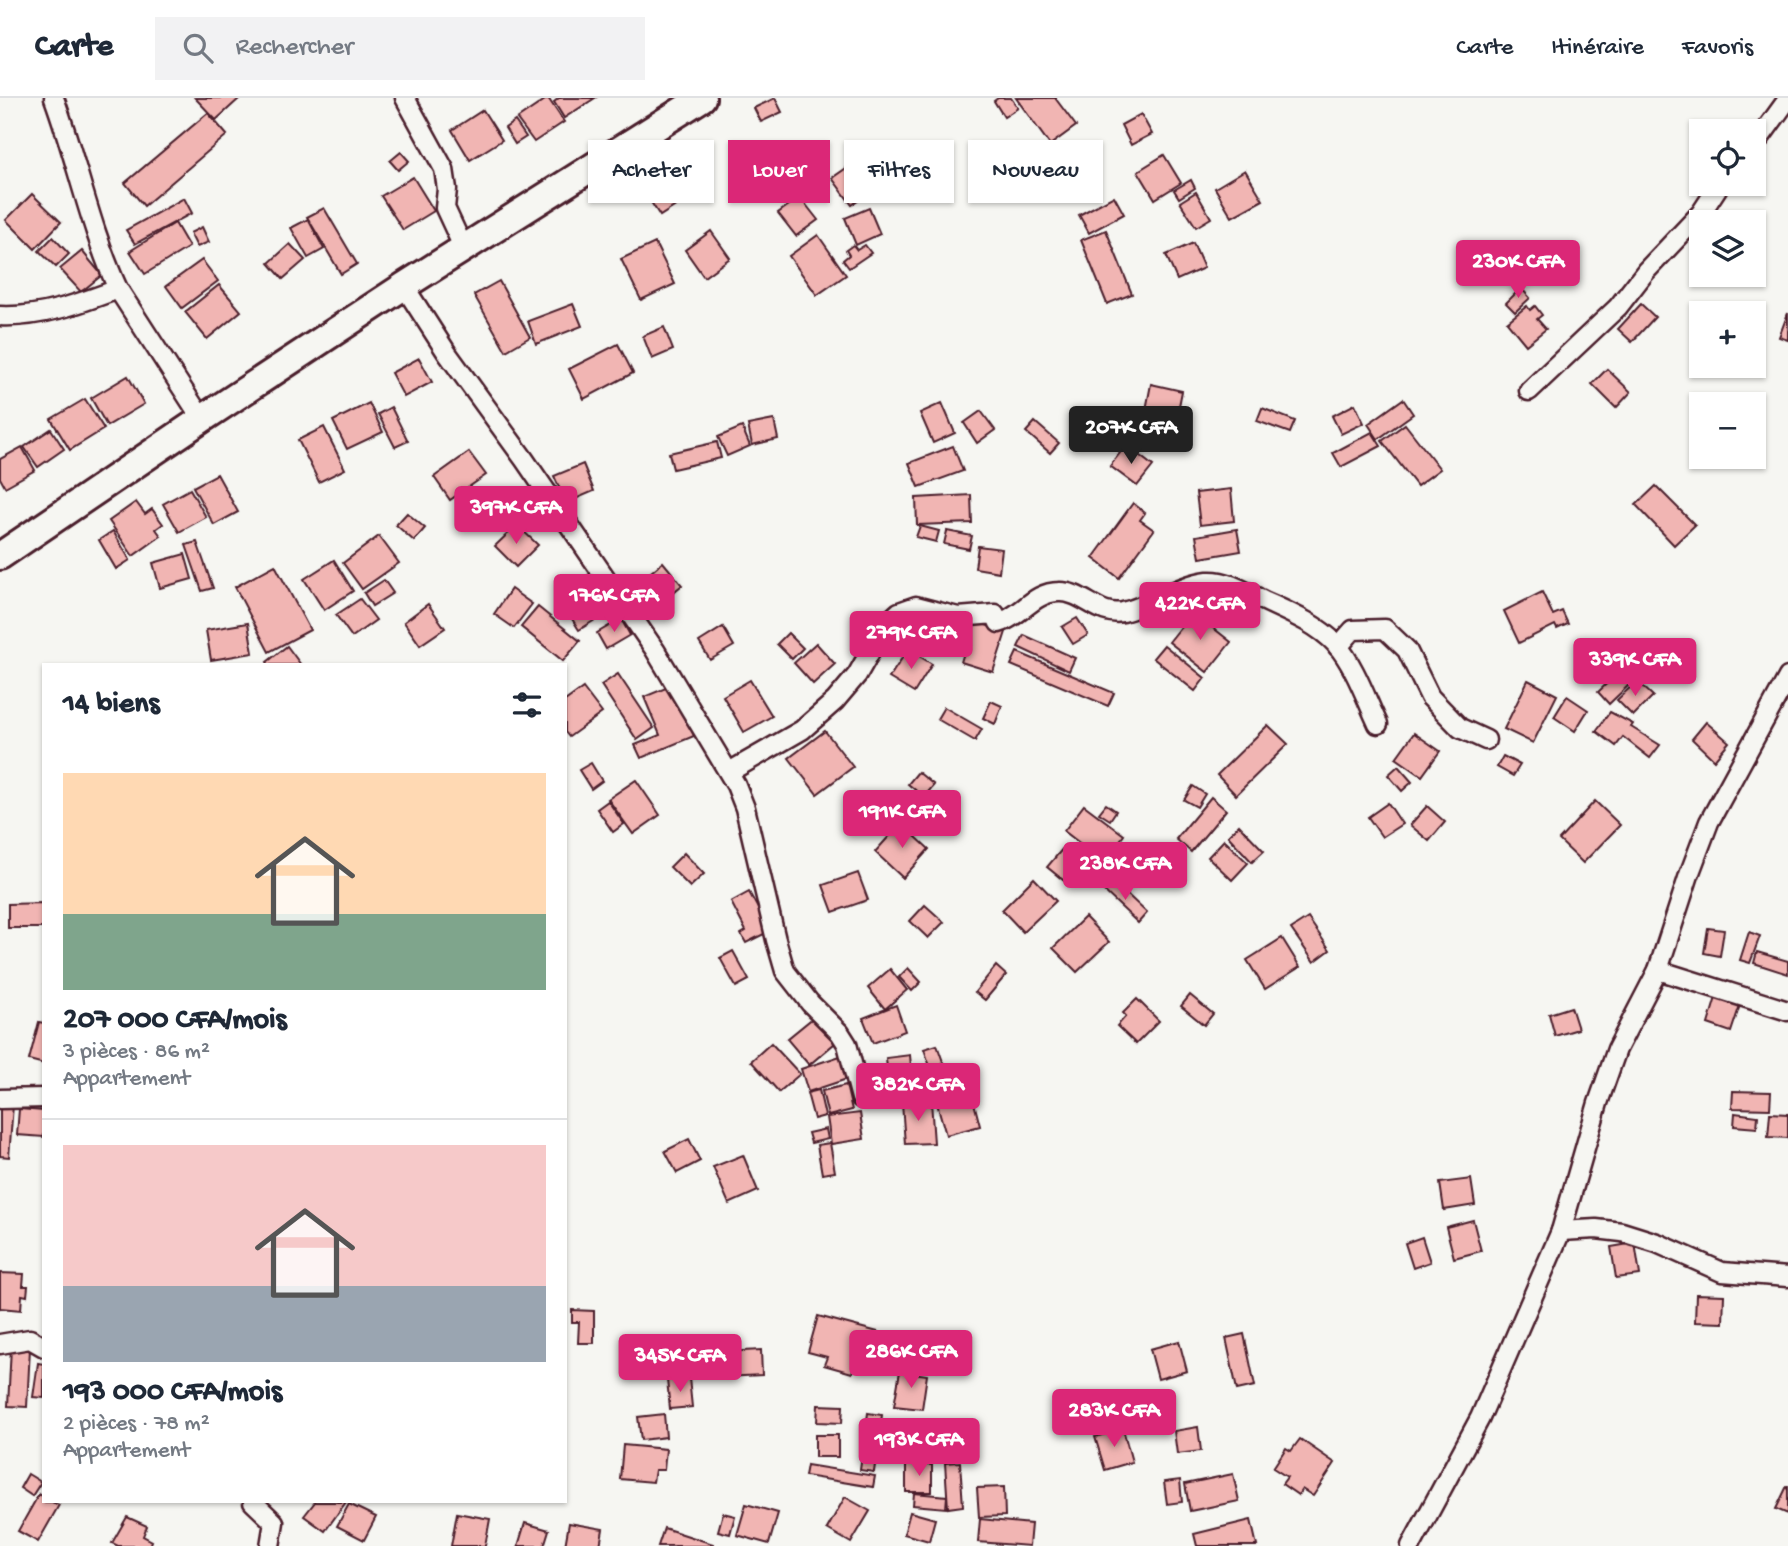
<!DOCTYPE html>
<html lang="fr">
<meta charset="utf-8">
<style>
:root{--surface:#fff;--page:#f2f2f3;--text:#1f2937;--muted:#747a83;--line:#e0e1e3;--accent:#db2777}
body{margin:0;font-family:"Gochi Hand",sans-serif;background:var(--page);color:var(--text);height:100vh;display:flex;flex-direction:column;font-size:26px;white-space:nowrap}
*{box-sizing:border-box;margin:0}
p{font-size:23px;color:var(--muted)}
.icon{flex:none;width:38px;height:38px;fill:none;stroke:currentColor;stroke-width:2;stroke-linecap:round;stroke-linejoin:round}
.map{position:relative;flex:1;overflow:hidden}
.details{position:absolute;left:42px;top:565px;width:525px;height:840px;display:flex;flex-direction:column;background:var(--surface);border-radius:0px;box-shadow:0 2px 5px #0004}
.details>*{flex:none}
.top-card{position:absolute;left:588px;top:42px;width:665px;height:63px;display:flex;gap:14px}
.buttons{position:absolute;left:1689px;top:21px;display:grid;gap:14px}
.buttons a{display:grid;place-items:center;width:77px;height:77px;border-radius:0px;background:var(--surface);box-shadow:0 2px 5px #0004;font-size:35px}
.price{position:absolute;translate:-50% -60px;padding:0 16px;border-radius:7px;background:var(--accent);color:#fff;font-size:23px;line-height:46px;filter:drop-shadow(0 2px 4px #0008)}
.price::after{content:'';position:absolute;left:50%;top:42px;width:21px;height:16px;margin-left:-10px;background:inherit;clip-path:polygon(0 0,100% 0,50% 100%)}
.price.current{background:#222;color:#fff}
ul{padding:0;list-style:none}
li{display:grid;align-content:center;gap:14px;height:371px;padding:0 21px}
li+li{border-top:2px solid var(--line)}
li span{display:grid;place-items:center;height:217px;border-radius:0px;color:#555}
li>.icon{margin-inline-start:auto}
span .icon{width:126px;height:126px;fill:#fffc;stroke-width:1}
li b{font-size:30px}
h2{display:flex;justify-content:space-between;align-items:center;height:84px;padding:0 21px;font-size:30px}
.chip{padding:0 24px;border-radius:0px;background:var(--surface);box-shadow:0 2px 5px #0004;font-size:24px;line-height:63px}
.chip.current{background:var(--accent);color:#fff}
header{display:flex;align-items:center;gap:42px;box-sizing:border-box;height:98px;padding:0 35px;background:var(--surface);border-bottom:2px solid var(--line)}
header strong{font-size:33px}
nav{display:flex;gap:38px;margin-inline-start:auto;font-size:24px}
.search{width:490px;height:63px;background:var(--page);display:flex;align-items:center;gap:18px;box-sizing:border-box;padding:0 24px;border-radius:0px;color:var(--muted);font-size:26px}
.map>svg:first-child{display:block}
</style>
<header>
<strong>Carte</strong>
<div class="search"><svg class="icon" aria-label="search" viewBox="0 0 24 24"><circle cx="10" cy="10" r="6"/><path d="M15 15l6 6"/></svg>Rechercher</div>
<nav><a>Carte</a><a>Itinéraire</a><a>Favoris</a></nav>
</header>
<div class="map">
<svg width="1788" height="1448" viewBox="0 0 1788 1448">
<rect width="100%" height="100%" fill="#f6f6f2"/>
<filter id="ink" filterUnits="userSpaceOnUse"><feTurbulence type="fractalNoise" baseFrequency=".0143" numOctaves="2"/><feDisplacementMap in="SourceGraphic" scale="14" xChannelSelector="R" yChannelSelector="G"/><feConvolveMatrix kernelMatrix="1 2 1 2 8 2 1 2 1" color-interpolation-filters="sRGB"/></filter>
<g filter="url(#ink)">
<!-- building -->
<g fill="#f1b5b3" stroke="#4a1f2b" stroke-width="2">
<path d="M195,0H240L216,22Z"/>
<path d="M548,0L564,24L534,44L517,21Z"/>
<path d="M559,0H595L564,20L554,4Z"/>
<path d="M775,0L782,14L761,24L754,10Z"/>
<path d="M998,0H1011L1018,10L1004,19L994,3Z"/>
<path d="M1016,0H1055L1076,28L1050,47Z"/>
<path d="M483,12L502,42L470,62L452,32Z"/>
<path d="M208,15L227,37L144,108L125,85Z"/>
<path d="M1141,16L1152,36L1131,47L1121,27Z"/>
<path d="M515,23L526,39L515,46L505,30Z"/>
<path d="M1052,50L1064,62L1039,87L1027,75Z"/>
<path d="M401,54L409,63L398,72L390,63Z"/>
<path d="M1164,57L1181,85L1155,101L1138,73Z"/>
<path d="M858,62L877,89L852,107L832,80Z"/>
<path d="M685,64L702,91L660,118L642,90Z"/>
<path d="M1245,72L1263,102L1232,119L1215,90Z"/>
<path d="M413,79L434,113L403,132L381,98Z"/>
<path d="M1191,82L1195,90L1179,100L1174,92Z"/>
<path d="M1196,94L1211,120L1196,129L1180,104Z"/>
<path d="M32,96L61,124L35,151L6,122Z"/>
<path d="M1114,98L1124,116L1089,135L1079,117Z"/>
<path d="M800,99L818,122L796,138L778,115Z"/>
<path d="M184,100L192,115L135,146L126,132Z"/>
<path d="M324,110L357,166L341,176L307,119Z"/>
<path d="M869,110L880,136L856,147L845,120Z"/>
<path d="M308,121L324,151L308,160L291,130Z"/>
<path d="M175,125L189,149L145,176L130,153Z"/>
<path d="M202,129L209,144L197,149L190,135Z"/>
<path d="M1106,132L1132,196L1107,206L1081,142Z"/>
<path d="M711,133L730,160L704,179L685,152Z"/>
<path d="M818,137L846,177L817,197L789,158Z"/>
<path d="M53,139L69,156L56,169L39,153Z"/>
<path d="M655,145L675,186L641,202L621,161Z"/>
<path d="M1193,145L1204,170L1177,182L1166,157Z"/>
<path d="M290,146L305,162L283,181L269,165Z"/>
<path d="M853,147L857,152L865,147L871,155L849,170L843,162L849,157L846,152Z"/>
<path d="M82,153L102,177L81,194L60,171Z"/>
<path d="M202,162L218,183L182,210L166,188Z"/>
<path d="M499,183L530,239L506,253L474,197Z"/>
<path d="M219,187L241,213L207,241L185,214Z"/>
<path d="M1521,190L1530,200L1515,214L1506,205Z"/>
<path d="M573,206L582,228L536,246L528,223Z"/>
<path d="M1641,206L1655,219L1632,244L1618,231Z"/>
<path d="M1527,208L1530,212L1535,208L1542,217L1537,221L1546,231L1526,247L1507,224Z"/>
<path d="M1788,215V242L1779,239Z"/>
<path d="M664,229L673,252L652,261L643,238Z"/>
<path d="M618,246L633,275L584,301L569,271Z"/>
<path d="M419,260L432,284L404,299L391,275Z"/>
<path d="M1607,271L1631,294L1616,310L1592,286Z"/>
<path d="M128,278L144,306L107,328L91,300Z"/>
<path d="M1151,286L1182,293L1177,318L1146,312Z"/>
<path d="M85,301L104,331L70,352L51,321Z"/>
<path d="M1403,301L1413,316L1378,341L1368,326Z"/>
<path d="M369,305L383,334L347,351L333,323Z"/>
<path d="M942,305L955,335L933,345L920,315Z"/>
<path d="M1355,306L1364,325L1341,336L1332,318Z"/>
<path d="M391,309L408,343L395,349L378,316Z"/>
<path d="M1262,310L1295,323L1290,335L1257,323Z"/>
<path d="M981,313L995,332L977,345L964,325Z"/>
<path d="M774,322L778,341L752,347L748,327Z"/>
<path d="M1035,324L1059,345L1050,355L1026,334Z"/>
<path d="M1405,326L1440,371L1417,388L1382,343Z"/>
<path d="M324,329L345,371L319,384L298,342Z"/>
<path d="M742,329L750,348L727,358L718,339Z"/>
<path d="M51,331L64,351L38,369L24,349Z"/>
<path d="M1372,334L1381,348L1341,369L1333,355Z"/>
<path d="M717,344L721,360L673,371L669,355Z"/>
<path d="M1126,347L1153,368L1137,388L1110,368Z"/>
<path d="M953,348L963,373L919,389L909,365Z"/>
<path d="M22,349L35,372L5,389L0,380V361Z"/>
<path d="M469,354L486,377L450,402L434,379Z"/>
<path d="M583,366L594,393L566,405L554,378Z"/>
<path d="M217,376L238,414L214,427L193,389Z"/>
<path d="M1656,388L1695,427L1674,447L1636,407Z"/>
<path d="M190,391L206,419L179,434L163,406Z"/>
<path d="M1231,391L1234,423L1200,427L1196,395Z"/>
<path d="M971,397L972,425L917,427L916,400Z"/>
<path d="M136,404L145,416L152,411L163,426L156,431L161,438L133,458L109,423Z"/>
<path d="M1133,405L1145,415L1140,422L1154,432L1119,480L1093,460Z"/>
<path d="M407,415L425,430L414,443L396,427Z"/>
<path d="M517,427L538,447L516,469L495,448Z"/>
<path d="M920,428L939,433L936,444L916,439Z"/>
<path d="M1237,431L1241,453L1200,460L1196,438Z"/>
<path d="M113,433L130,462L116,471L99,442Z"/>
<path d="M947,433L972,438L969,451L944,446Z"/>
<path d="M379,438L399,465L362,491L343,465Z"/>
<path d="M197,444L213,490L202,493L186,447Z"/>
<path d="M978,448L1002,451L999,474L975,470Z"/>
<path d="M185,456L192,481L160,490L153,465Z"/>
<path d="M334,462L353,493L324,512L304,481Z"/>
<path d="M663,464L682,487L663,503L644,480Z"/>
<path d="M275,467L310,532L269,554L235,489Z"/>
<path d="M593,474L616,509L579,532L557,497Z"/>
<path d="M384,482L393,495L372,508L364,495Z"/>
<path d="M511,491L532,506L514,530L494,516Z"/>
<path d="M1542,494L1553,517L1562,513L1568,526L1557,531L1555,527L1519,545L1504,513Z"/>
<path d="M360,501L376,522L352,539L336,517Z"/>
<path d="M428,506L445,530L420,547L404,524Z"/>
<path d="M538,509L580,543L563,563L521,529Z"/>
<path d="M1193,514L1231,544L1207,574L1169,544Z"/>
<path d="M1077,520L1088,537L1073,546L1062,529Z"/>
<path d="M621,521L630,537L606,551L597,535Z"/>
<path d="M974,523L1006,534L993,574L961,564Z"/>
<path d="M248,525L253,555L211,562L206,532Z"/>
<path d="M723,529L734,548L710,562L699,544Z"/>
<path d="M788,535L803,550L792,561L777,546Z"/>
<path d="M1024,537L1075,560L1069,573L1018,549Z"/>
<path d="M816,545L835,566L813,586L794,565Z"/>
<path d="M1164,547L1205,580L1195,593L1153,560Z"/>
<path d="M287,548L301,567H269L267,564Z"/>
<path d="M908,551L932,566L914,595L889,580Z"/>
<path d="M1017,554L1114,595L1108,608L1011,567Z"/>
<path d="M1620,573L1632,584L1609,606L1598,594Z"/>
<path d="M618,576L654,630L637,642L601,587Z"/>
<path d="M750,582L772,618L744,634L723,598Z"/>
<path d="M1528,582L1557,597L1533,645L1504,631Z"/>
<path d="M1637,583L1653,598L1633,618L1617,602Z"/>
<path d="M673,587L694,638L641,660L635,647L660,637L644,599Z"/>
<path d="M583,590L602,615L569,639L565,634V603Z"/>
<path d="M1567,598L1588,612L1575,633L1554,619Z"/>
<path d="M991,603L1002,608L995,626L983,620Z"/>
<path d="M944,609L982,631L975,643L937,621Z"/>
<path d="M1610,614L1633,626L1631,629L1660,647L1650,660L1623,639L1616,648L1596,633Z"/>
<path d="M1706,624L1729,644L1714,662L1692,641Z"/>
<path d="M1268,627L1288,646L1236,697L1217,677Z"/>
<path d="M825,633L853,669L817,696L789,660Z"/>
<path d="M1414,635L1440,653L1422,678L1396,660Z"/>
<path d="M1503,658L1520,667L1513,678L1497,669Z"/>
<path d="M591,665L602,683L591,691L579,672Z"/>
<path d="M1398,668L1412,684L1402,693L1388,677Z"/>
<path d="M918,674L934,687L924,699L908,686Z"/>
<path d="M636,682L660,717L633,736L608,701Z"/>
<path d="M1193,688L1205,696L1197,709L1184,702Z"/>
<path d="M1211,699L1226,712L1191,754L1176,741Z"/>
<path d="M608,703L624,726L613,734L597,711Z"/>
<path d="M1595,703L1620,727L1583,765L1559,742Z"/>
<path d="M1388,705L1402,726L1382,739L1368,719Z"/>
<path d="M1106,706L1116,713L1110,722L1099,715Z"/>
<path d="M1084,707L1124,737L1104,764L1064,733Z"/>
<path d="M1427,708L1445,724L1429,743L1410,727Z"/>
<path d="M901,725L929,751L903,780L875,754Z"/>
<path d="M1239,727L1264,753L1252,764L1228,738Z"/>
<path d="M1224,742L1248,765L1232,782L1208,759Z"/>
<path d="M1064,749L1085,766L1068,786L1047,769Z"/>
<path d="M684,755L704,776L690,789L670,769Z"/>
<path d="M858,775L868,802L833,814L823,787Z"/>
<path d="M1034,780L1056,803L1023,834L1002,812Z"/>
<path d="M1112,782L1147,815L1138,825L1103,792Z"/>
<path d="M749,794L770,833L746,845L741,836L746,833L731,804Z"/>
<path d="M43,805V830H8V806Z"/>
<path d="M925,807L944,824L928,840L910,823Z"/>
<path d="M1085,819L1109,844L1077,874L1053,850Z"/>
<path d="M1308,820L1330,852L1314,864L1291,831Z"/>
<path d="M1708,830L1724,832L1720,858L1704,855Z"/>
<path d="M1749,834L1760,838L1750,865L1740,862Z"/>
<path d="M1282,840L1300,869L1265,891L1247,862Z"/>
<path d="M733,853L749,882L736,889L720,860Z"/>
<path d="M1757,854L1788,863V876L1754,865Z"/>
<path d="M996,868L1006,877L985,902L975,894Z"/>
<path d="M908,870L921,884L912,893L899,879Z"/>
<path d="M890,871L907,892L885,911L868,890Z"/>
<path d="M1717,896L1741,904L1731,934L1708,926Z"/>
<path d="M1190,897L1213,916L1204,927L1181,908Z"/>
<path d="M1137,901L1159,923L1136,946L1117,928L1126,918L1123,915Z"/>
<path d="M896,907L905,933L873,945L863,920Z"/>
<path d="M1571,909L1578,931L1555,938L1549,916Z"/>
<path d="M814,919L835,945L809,967L787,941Z"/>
<path d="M39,924L44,925V966L29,962Z"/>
<path d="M771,945L800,976L779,994L751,963Z"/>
<path d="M937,947L947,975L934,980L924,951Z"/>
<path d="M910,957L913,990L889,993L886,960Z"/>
<path d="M840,958L847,981L808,994L801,971Z"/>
<path d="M846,987L852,1012L828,1018L822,993Z"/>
<path d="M938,988L939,999L910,1003L909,992Z"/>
<path d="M819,992L825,1018L814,1021L807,995Z"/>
<path d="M971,993L980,1028L946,1037L936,1002Z"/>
<path d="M1733,993L1771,994L1770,1011L1732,1010Z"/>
<path d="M931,1003L934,1045L905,1046L902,1005Z"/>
<path d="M0,1006L13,1007L9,1059L0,1058Z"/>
<path d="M19,1011L44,1013V1039L17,1037Z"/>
<path d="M860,1015L864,1041L831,1046L827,1019Z"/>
<path d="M1735,1015L1758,1018L1757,1030L1734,1028Z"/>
<path d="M1770,1015L1788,1016V1040L1768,1039Z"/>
<path d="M826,1031L828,1041L811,1045L808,1035Z"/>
<path d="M689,1041L700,1063L677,1075L665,1053Z"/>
<path d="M830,1045L835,1074L822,1076L817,1047Z"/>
<path d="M743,1057L758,1093L729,1106L713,1069Z"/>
<path d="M1471,1081L1475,1107L1444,1112L1440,1085Z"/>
<path d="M1473,1122L1481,1153L1454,1160L1446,1129Z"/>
<path d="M1422,1139L1430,1164L1413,1170L1405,1145Z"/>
<path d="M1635,1145L1640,1177L1616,1180L1611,1149Z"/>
<path d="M0,1175L24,1176L23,1188H28L27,1198L22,1197L21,1212L0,1210Z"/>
<path d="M1696,1196L1724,1197L1723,1225L1695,1224Z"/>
<path d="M572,1212L594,1213V1245H578L579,1224H572Z"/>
<path d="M818,1218L878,1234L868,1269L855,1266L852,1275L824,1267L827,1259L808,1254Z"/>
<path d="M1244,1236L1255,1288L1237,1292L1226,1240Z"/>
<path d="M1179,1243L1187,1273L1158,1281L1150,1251Z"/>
<path d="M11,1249L30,1250L27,1309L8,1308Z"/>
<path d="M901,1250L940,1260L937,1272L898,1261Z"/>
<path d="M761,1252L762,1277L725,1279L724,1254Z"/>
<path d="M38,1265L44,1266V1300L33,1299Z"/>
<path d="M900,1273L927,1277L922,1311L894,1308Z"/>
<path d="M689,1280L692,1309L670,1311L667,1282Z"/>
<path d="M818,1307L843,1308L842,1325L817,1324Z"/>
<path d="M868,1315L882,1317L874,1374L860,1372Z"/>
<path d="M664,1316L666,1339L641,1342L638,1319Z"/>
<path d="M953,1325L956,1358L921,1361L918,1328Z"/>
<path d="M1198,1329L1201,1353L1177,1356L1174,1333Z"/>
<path d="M1123,1331L1132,1364L1105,1372L1095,1339Z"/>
<rect x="815" y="1337" width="23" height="22"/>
<path d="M1300,1341L1335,1365L1313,1398L1302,1391L1298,1397L1282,1386L1287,1379L1273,1370L1286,1350L1291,1353Z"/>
<path d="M623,1347L666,1351L664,1372H655L653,1384L620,1381Z"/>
<path d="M960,1364L963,1408L948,1410L945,1365Z"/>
<path d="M906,1366L932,1367V1394H906Z"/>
<path d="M807,1367L875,1378L873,1389L805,1378Z"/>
<path d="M28,1376L41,1384L32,1398L20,1390Z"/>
<path d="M1233,1376L1239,1403L1190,1413L1185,1386Z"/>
<path d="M1180,1382L1182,1404L1167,1406L1164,1384Z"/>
<path d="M1787,1388H1788V1416L1776,1411Z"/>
<path d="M1004,1389L1005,1418L979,1419L977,1390Z"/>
<path d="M914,1395L947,1398L946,1410L913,1407Z"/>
<path d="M39,1396L44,1399V1404H52L59,1407L38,1444L18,1433Z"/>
<path d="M845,1399L870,1413L851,1445L827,1431Z"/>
<path d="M315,1404H346L325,1433L304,1418Z"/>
<path d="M349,1406L376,1419L364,1442L337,1428Z"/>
<path d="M746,1406L778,1415L769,1446L737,1437Z"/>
<path d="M910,1414L935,1421L929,1443L904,1436Z"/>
<path d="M457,1415L490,1421L485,1448H451Z"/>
<path d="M723,1415L735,1418L730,1436L718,1433Z"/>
<path d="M127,1419L147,1428L143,1438L152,1443L150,1448H118L112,1445Z"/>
<path d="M980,1421L1031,1426L1029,1448L978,1444Z"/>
<path d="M1251,1422L1257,1448H1197L1194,1436Z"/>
<path d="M525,1425L549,1432L544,1448H518Z"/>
<path d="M569,1425L603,1431L600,1448H565Z"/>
<path d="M664,1430L713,1446V1448H658Z"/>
</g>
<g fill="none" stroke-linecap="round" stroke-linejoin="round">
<defs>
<g id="minor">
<path d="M54,0C77,63 90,130 118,191"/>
<path d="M405,0L444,71L447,91L445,110L464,151"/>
<path d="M1754,48L1788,1"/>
<path d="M404,188L447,255L524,361L655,552L736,687L745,710L776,842L785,873L810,905L840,935L847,946L861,1000"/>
<path d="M0,218C40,220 81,205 118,191L202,321"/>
<path d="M1529,293L1618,209L1646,173L1701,115L1720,86"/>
<path d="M1338,549L1353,532L1385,531L1407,552L1430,599L1460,630L1486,642"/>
<path d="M729,674L802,632L835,603L857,577L886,526L899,514L916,508L958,519L995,516L999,525C1022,518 1033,494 1059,494C1083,493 1098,519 1123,514C1152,507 1178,487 1208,483C1226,482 1243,492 1258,500C1285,513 1315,524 1336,546C1355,568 1366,601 1378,626"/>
<path d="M1658,872L1788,913"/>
<path d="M0,1001L44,1000"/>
<path d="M1561,1133L1596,1131L1622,1134L1657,1145L1722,1174L1788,1179"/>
<path d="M0,1246L30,1241L44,1249"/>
<path d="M253,1404L274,1424L270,1448"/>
<path d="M1411,1448L1480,1320L1561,1133L1598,1005L1617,951L1658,872L1689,777L1709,724L1788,579"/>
</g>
<path id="secondary" d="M0,458L202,321L404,188L702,0"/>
</defs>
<!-- minor casing -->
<use href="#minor" stroke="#4a1f2b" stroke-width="23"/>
<!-- secondary casing -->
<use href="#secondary" stroke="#4a1f2b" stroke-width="32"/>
<!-- minor -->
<use href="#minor" stroke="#f6f6f2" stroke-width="18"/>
<!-- secondary -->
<use href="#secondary" stroke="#f6f6f2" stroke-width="26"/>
</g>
</g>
</svg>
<div class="buttons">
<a><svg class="icon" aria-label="locate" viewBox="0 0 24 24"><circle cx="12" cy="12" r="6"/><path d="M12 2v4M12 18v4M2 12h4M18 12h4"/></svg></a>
<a><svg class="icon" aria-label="layers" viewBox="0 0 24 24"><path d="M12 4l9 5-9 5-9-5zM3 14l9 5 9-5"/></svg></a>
<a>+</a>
<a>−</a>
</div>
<b class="price" style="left:1518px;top:202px">230K CFA</b>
<b class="price current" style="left:1131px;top:368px">207K CFA</b>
<b class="price" style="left:516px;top:448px">397K CFA</b>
<b class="price" style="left:614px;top:536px">176K CFA</b>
<b class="price" style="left:1200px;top:544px">422K CFA</b>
<b class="price" style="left:911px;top:573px">279K CFA</b>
<b class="price" style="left:1635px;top:600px">339K CFA</b>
<b class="price" style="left:902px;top:752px">191K CFA</b>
<b class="price" style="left:1125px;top:804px">238K CFA</b>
<b class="price" style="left:918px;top:1025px">382K CFA</b>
<b class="price" style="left:911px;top:1292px">286K CFA</b>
<b class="price" style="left:680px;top:1296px">345K CFA</b>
<b class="price" style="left:1114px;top:1351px">283K CFA</b>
<b class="price" style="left:919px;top:1380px">193K CFA</b>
<div class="top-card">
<a class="chip">Acheter</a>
<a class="chip current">Louer</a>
<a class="chip">Filtres</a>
<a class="chip">Nouveau</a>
</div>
<section class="details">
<h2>14 biens<svg class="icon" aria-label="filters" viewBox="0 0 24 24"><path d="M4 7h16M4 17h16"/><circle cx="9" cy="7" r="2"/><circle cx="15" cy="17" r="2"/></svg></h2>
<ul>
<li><span style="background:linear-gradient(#ffd9b3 65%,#7fa58c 0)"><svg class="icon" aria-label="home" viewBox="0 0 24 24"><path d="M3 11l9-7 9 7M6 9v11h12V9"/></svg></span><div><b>207 000 CFA/mois</b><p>3 pièces · 86 m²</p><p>Appartement</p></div></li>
<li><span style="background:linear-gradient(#f6c9c9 65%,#9aa5b1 0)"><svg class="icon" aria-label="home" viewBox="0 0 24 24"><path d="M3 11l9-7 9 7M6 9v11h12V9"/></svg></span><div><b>193 000 CFA/mois</b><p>2 pièces · 78 m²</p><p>Appartement</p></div></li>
</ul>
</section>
</div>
